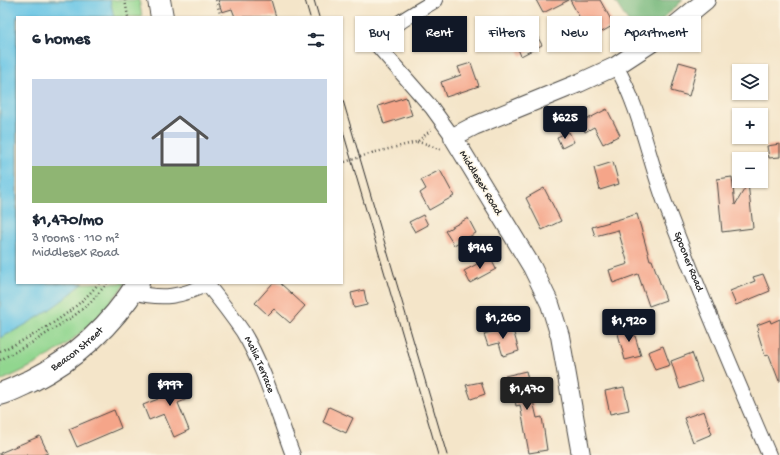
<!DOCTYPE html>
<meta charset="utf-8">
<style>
:root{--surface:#fff;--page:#f6f6f7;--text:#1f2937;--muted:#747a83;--line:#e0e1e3;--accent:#111827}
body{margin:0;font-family:"Gochi Hand",sans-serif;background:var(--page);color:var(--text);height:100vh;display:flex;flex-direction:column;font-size:15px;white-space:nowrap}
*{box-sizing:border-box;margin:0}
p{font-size:13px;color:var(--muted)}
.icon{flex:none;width:22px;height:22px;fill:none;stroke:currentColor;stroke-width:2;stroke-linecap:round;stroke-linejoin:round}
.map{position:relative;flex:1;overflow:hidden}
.panel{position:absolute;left:16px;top:16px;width:327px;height:268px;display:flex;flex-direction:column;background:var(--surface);border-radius:0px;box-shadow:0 1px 3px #0004}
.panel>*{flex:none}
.top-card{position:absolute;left:355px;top:16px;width:365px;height:36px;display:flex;gap:8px}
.buttons{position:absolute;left:732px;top:64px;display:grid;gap:8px}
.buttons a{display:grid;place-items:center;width:36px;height:36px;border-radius:0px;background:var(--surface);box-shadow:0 1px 3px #0004;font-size:20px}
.price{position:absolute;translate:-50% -34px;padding:0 9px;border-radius:4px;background:var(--accent);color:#fff;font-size:13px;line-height:26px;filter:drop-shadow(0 1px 2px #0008)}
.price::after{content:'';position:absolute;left:50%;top:24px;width:12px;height:9px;margin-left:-6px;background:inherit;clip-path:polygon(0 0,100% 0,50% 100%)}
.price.selected{background:#222;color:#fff}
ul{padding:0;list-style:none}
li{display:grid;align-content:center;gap:8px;height:212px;padding:0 16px}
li+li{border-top:1px solid var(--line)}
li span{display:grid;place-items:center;height:124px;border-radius:0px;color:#555}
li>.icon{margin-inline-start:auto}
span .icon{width:72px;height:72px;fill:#fffc;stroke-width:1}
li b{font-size:17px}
h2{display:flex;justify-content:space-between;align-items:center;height:48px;padding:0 16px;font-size:17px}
.pill{padding:0 14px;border-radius:0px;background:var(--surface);box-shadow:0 1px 3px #0004;font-size:14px;line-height:36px}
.pill.selected{background:var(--accent);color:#fff}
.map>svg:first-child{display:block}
</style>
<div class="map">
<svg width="780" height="455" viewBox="0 0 780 455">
<rect width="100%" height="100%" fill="#fcf5e5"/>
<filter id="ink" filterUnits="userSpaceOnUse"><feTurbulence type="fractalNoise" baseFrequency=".025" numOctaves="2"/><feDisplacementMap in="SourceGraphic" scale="8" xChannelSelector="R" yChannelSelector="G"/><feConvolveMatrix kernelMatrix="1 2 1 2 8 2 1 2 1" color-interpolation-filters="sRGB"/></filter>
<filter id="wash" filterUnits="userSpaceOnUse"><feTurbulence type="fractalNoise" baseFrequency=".012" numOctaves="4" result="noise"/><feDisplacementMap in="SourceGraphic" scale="16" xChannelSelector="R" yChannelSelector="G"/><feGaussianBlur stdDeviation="0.9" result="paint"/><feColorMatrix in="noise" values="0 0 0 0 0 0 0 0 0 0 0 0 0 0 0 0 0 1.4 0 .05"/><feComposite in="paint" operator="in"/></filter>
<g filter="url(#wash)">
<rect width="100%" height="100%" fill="#f4e5c9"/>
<!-- green -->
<path fill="#91d68f" stroke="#5e805d" d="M0,0H139L142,17H17V283H125C121,290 115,296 110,303C80,339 43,363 0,381Z"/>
<!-- forest -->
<path fill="#74b77a" stroke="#507152" d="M614,0H683L640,40Z"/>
<!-- water -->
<path fill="#67c5e5" stroke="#497888" d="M0,0H110L114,17H17V283H83C58,306 31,323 0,338Z"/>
<g id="blocks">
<!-- building -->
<g fill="#f5a589">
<path d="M218,0H271L276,17H235L232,9L222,12Z"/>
<path d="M536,0H569L543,13Z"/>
<path d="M570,0H600L614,25L591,38Z"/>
<path d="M534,30L542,45L521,56L514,40Z"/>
<path d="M679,62L697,67L689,96L671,91Z"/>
<path d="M471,63L479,86L446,97L441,82L461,75L458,67Z"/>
<path d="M406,97L412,115L384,124L378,106Z"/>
<path d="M607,109L620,135L603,144L594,127L585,132L580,123Z"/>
<path d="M569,132L574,142L562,148L557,137Z"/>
<path d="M780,144V157L769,158L767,146Z"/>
<path d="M613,162L619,184L600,190L594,168Z"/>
<path d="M440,170L454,196L429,210L420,193L426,189L421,180Z"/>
<path d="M732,177L735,205L748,183L753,228L722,232L717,179Z"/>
<path d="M544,188L561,221L542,230L526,198Z"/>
<path d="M637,214L650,260H652L666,300L649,306L638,274L613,283L609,270L628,264L618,230L595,236L592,227Z"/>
<path d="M423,215L428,225L415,232L409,222Z"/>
<path d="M468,218L476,233L454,245L445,231Z"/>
<path d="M490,257L496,269L470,283L464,271Z"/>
<path d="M763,274L770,291L736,305L730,291L755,281L753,277Z"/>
<path d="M273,283H280L305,306L290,323L274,309L268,315L255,303Z"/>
<path d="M364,290L367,305L354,308L351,293Z"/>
<path d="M780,319V381H779L769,355L765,356L757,330L759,329L757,325L770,320L771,323Z"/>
<path d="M512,326L519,351L503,356L499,343L488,346L484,334Z"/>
<path d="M632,326L641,356L625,360L617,330Z"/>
<path d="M663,346L670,365L655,370L648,352Z"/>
<path d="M692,353L702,381L680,389L671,361Z"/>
<path d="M526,371L537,418L542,417L547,450L529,453L520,405L516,406L515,400L511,401L505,376Z"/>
<path d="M182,380L190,398L178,403L189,430L174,437L164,414L149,420L143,405L158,399L155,392Z"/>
<path d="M481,382L485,394L471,399L466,385Z"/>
<path d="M624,387L629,410L610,414L605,391Z"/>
<path d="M329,407L353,418L346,433L323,422Z"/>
<path d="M114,410L121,428L77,447L69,429Z"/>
<path d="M704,411L712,434L693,442L684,418Z"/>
<path d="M40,436L48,453L42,455H0V453Z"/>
</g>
</g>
</g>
<g filter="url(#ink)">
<use href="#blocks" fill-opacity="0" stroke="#494743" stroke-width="1"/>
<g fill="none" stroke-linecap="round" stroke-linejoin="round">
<defs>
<g id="minor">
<path d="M436,0C415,13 392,24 376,44L432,108L453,137"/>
<path id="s1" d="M616,66C640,108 648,157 665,203C697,288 733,371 769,455"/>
<path id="s2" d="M206,283C219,299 232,316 243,332C265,368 278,416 293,455"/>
<path d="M133,292C162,300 182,297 209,283"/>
</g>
<path id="tertiary" d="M581,455L560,336L550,304L532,267L453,137L474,126L579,83L616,66L662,36L706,0"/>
<g id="primary">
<path d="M159,0L162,17"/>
<path id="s3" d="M0,394C11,391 21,385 31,381C76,358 111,326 138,283"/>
</g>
</defs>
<!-- minor casing -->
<use href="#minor" stroke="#494743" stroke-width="16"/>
<!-- tertiary casing -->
<use href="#tertiary" stroke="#494743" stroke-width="20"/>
<!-- primary casing -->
<use href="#primary" stroke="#494743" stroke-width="24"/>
<!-- path -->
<g stroke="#494743" stroke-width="2.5" stroke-dasharray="1 3" stroke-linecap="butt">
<path d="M125,0L128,17"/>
<path d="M216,0L221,17"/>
<path d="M417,142L427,144L443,151"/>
<path d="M372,153L417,142L432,129"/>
<path d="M342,163L345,162"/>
<path d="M0,351C37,335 73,314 99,283"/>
<path d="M0,360L35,341L75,315L91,302L107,283"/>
</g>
<!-- minor -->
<use href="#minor" stroke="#fff" stroke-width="14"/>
<!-- tertiary -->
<use href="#tertiary" stroke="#fff" stroke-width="18"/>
<!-- primary -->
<use href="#primary" stroke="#fff" stroke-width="22"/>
<!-- tram -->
<g stroke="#2b2b2b" stroke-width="1">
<path d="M305,0L310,17"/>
<path d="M314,0L319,17"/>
<path d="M342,97L447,455"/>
<path d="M342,128L438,455"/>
</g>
<!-- path-bridge -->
<path stroke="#494743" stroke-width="2.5" stroke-dasharray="1 3" stroke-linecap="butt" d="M345,162L372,153"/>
</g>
</g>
<g text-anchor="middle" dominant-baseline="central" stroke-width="3" stroke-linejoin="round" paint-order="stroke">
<!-- street labels -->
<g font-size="11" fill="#2b2b2b" stroke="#fcf5e5">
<text transform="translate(480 183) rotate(59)">Middlesex Road</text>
<text stroke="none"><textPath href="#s1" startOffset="209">Spooner Road</textPath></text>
<text stroke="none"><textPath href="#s3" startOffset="90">Beacon Street</textPath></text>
<text stroke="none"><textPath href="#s2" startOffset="98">Malia Terrace</textPath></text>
</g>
</g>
</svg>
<div class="buttons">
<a><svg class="icon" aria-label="layers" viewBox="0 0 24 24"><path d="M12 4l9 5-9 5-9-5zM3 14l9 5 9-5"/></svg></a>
<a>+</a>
<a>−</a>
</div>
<b class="price" style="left:565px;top:140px">$625</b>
<b class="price" style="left:480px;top:270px">$946</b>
<b class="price" style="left:503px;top:340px">$1,260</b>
<b class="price" style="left:629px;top:343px">$1,920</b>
<b class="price" style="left:170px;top:407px">$997</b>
<b class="price selected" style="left:527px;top:411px">$1,470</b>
<div class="top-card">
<a class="pill">Buy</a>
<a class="pill selected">Rent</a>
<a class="pill">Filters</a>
<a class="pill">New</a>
<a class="pill">Apartment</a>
</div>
<section class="panel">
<h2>6 homes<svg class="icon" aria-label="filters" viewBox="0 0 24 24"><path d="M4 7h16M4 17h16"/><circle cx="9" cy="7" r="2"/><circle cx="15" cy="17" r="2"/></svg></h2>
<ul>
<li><span style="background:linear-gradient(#c9d6e8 70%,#8fb573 0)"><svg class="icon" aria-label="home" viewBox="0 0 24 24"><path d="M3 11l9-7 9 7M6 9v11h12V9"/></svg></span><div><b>$1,470/mo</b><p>3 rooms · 110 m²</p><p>Middlesex Road</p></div></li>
</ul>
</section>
</div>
